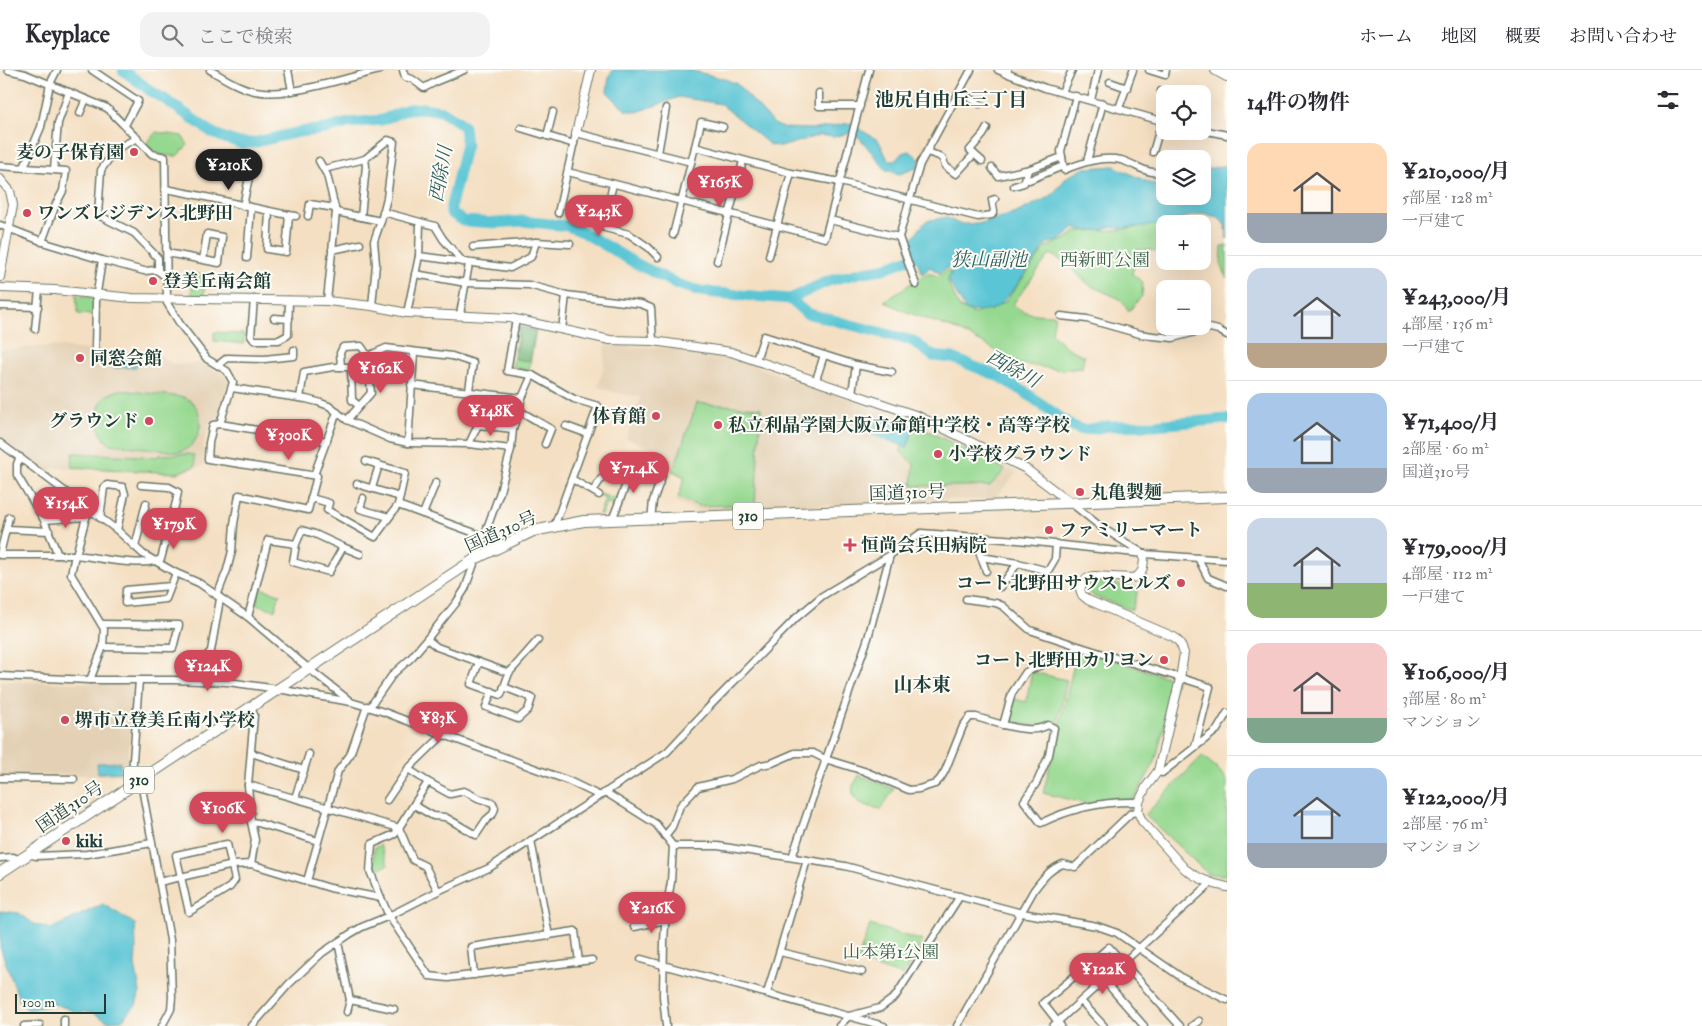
<!DOCTYPE html>
<html lang="ja">
<meta charset="utf-8">
<style>
:root{--surface:#fff;--page:#f2f2f3;--text:#2b2b33;--muted:#7c7c81;--line:#e1e1e2;--accent:#d1495b}
body{margin:0;font-family:"IM FELL Double Pica","Noto Serif JP",serif;background:var(--page);color:var(--text);height:100vh;display:flex;flex-direction:column;font-size:19px;white-space:nowrap}
*{box-sizing:border-box;margin:0}
p{font-size:16px;color:var(--muted)}
.icon{flex:none;width:28px;height:28px;fill:none;stroke:currentColor;stroke-width:2;stroke-linecap:round;stroke-linejoin:round}
.map{position:relative;flex:1;overflow:hidden}
.panel{display:flex;flex-direction:column;background:var(--surface);width:475px}
.panel>*{flex:none}
.fabs{position:absolute;left:1156px;top:15px;display:grid;gap:10px}
.fabs a{display:grid;place-items:center;width:55px;height:55px;border-radius:10px;background:var(--surface);box-shadow:0 5px 20px #0002;font-size:25px}
.scale{position:absolute;left:15px;bottom:12px;width:91px;box-sizing:border-box;padding-left:5px;border:2px solid #1f3d34;border-top:0;font-size:14px;line-height:18px;white-space:nowrap;color:#1f3d34;-webkit-text-stroke:4px #fdfcf7;paint-order:stroke}
.price{position:absolute;translate:-50% -42px;padding:0 11px;border-radius:18px;background:var(--accent);color:#fff;font-size:16px;line-height:32px;filter:drop-shadow(0 1px 2px #0008)}
.price::after{content:'';position:absolute;left:50%;top:30px;width:15px;height:11px;margin-left:-8px;background:inherit;clip-path:polygon(0 0,100% 0,50% 100%)}
.price.selected{background:#222;color:#fff}
ul{padding:0;list-style:none}
li{display:flex;align-items:center;gap:15px;height:125px;padding:0 20px}
li+li{border-top:1px solid var(--line)}
li span{display:grid;place-items:center;flex:none;width:140px;height:100px;border-radius:15px;color:#555}
li>.icon{margin-inline-start:auto}
span .icon{width:60px;height:60px;fill:#fffc;stroke-width:1}
li b{font-size:21px}
h2{display:flex;justify-content:space-between;align-items:center;height:60px;padding:0 20px;font-size:21px}
header{display:flex;align-items:center;gap:30px;box-sizing:border-box;height:70px;padding:0 25px;background:var(--surface);border-bottom:1px solid var(--line)}
header strong{font-size:24px}
nav{display:flex;gap:28px;margin-inline-start:auto;font-size:18px}
.search{width:350px;height:45px;background:var(--page);display:flex;align-items:center;gap:12px;box-sizing:border-box;padding:0 18px;border-radius:15px;color:var(--muted);font-size:19px}
main{display:flex;flex:1;min-height:0}
.map>svg:first-child{display:block}
</style>
<header>
<strong>Keyplace</strong>
<div class="search"><svg class="icon" aria-label="search" viewBox="0 0 24 24"><circle cx="10" cy="10" r="6"/><path d="M15 15l6 6"/></svg>ここで検索</div>
<nav><a>ホーム</a><a>地図</a><a>概要</a><a>お問い合わせ</a></nav>
</header>
<main>
<div class="map">
<svg width="1227" height="956" viewBox="0 0 1227 956">
<rect width="100%" height="100%" fill="#fdfcf7"/>
<filter id="ink" filterUnits="userSpaceOnUse"><feTurbulence type="fractalNoise" baseFrequency=".02" numOctaves="2"/><feDisplacementMap in="SourceGraphic" scale="10" xChannelSelector="R" yChannelSelector="G"/><feConvolveMatrix kernelMatrix="1 2 1 2 8 2 1 2 1" color-interpolation-filters="sRGB"/></filter>
<filter id="wash" filterUnits="userSpaceOnUse"><feTurbulence type="fractalNoise" baseFrequency=".0096" numOctaves="4" result="noise"/><feDisplacementMap in="SourceGraphic" scale="20" xChannelSelector="R" yChannelSelector="G"/><feGaussianBlur stdDeviation="1.12" result="paint"/><feColorMatrix in="noise" values="0 0 0 0 0 0 0 0 0 0 0 0 0 0 0 0 0 1.4 0 .05"/><feComposite in="paint" operator="in"/></filter>
<g filter="url(#wash)">
<rect width="100%" height="100%" fill="#f4dfc2"/>
<!-- built -->
<g fill="#e4d1b5">
<path d="M605,275L668,278L725,288L748,294L909,350L1017,402L994,430L938,429L890,434L820,435L809,438L808,436L794,438L699,442L676,432L684,408L654,393L658,381L626,368L641,327L621,324L598,317L604,297Z"/>
<path d="M53,276L95,281L153,282L175,295L201,293L212,300L222,303L228,311L217,349L210,352L204,373L203,396L177,404L55,398L45,402L0,370V280Z"/>
<path d="M0,611L131,614L134,616L126,709L123,711L119,705H0Z"/>
</g>
<!-- green -->
<g fill="#95d88f" stroke="#5a8a62">
<path d="M156,62L182,66L188,75L177,86C162,86 156,85 146,74Z"/>
<path d="M1178,151L1177,154H1165V181C1154,182 1148,178 1136,180V188L1132,204L1143,212L1142,226L1129,241L1120,229L1089,215L1066,193L1050,184L1013,234C1024,246 1040,244 1055,245L1052,263L1066,277L1084,286L1082,298L1062,300L1021,294L1010,290L990,277L957,260L904,241L884,231L927,203L938,206L948,200L950,202L948,213L959,237L974,244L1005,232L1046,177L1066,169L1077,161L1119,160Z"/>
<path d="M1227,176V208L1221,194L1222,177Z"/>
<path d="M198,204L205,206L204,225H191L194,206Z"/>
<path d="M76,225L91,227L94,230L93,245L78,244Z"/>
<path d="M519,256L536,260L529,301L512,297Z"/>
<path d="M214,262L244,264V274L214,271Z"/>
<path d="M120,320L183,327C209,335 204,378 178,382L110,374C96,365 93,340 105,327C109,323 114,322 120,320Z"/>
<path d="M697,333L761,338L755,434L699,436L678,428L685,407L673,401Z"/>
<path d="M911,354L920,357L1005,400L990,416H912L914,394L901,382L902,375L907,377L913,360L909,359Z"/>
<path d="M73,383L158,387L159,385L188,384L194,385L195,396L177,403L72,397Z"/>
<path d="M600,424L617,430L615,435L607,433L602,444L599,445L605,429L599,426Z"/>
<path d="M1096,511L1139,518L1132,540L1095,527L1088,522V515Z"/>
<path d="M260,518L280,524L275,540L256,534Z"/>
<path d="M1082,580L1176,610L1155,692L1134,729L1087,734L1043,723L1077,582Z"/>
<path d="M1032,602L1067,610L1057,654L1038,657L1012,651L1011,644L1015,629L1026,632Z"/>
<path d="M1202,686L1217,698L1227,710V805L1208,804L1145,745Z"/>
<path d="M859,705L894,719L881,739C869,737 849,733 853,716C854,713 858,708 859,705Z"/>
<path d="M380,775L388,795L373,801L374,778Z"/>
<path d="M870,855L923,871L903,906L857,891Z"/>
</g>
<!-- forest -->
<path fill="#78b87a" stroke="#4c7a57" d="M520,258L535,261L529,291L515,289Z"/>
<!-- water -->
<g fill="#5ac5d4" stroke="#3c8184">
<path d="M613,0H689L725,9L737,14L774,54L783,58L816,59L850,53L879,71L888,90H896L902,83L910,81L920,90L917,98L899,104L886,100L859,67L849,63L833,67L820,65L781,77L770,75L721,34L679,27L637,42L625,40L607,22L609,6Z"/>
<path d="M1227,95V169L1226,156L1219,148L1204,143L1166,152L1157,155L1122,158L1108,157C1101,163 1082,161 1074,157C1065,168 1061,172 1047,173C1037,187 1005,236 991,240C984,242 974,241 967,241L965,239L948,210L952,200L949,197L939,203L930,197L922,204L910,171L926,151L946,147L959,154H978L1016,143L1051,126L1067,107L1085,98L1114,96L1152,114L1165,112V126H1202L1203,100Z"/>
<path d="M113,285H136V297L113,298Z"/>
<path d="M878,347L913,360L907,377L873,365L872,362Z"/>
<path d="M120,692L121,702L98,703L97,693Z"/>
<path d="M103,834L135,854L136,879L135,895L140,922L136,935L122,950L107,951L92,942H77L55,934L28,940L20,932L0,877V841L19,843L34,854L51,859Z"/>
</g>
<g fill="none" stroke-linecap="round" stroke-linejoin="round">
<!-- river -->
<g stroke="#5ac5d4" stroke-width="11">
<path d="M123,0L152,22L163,28L213,63L227,69L240,73H252L299,62L326,59L348,53L382,50L408,39L422,38L442,41L458,51L464,57L466,74L451,135V143L464,151L496,153L523,151L568,156L581,161L635,193L677,214L700,221L716,223L790,229L828,211L863,202L883,199L911,188L929,183"/>
<path d="M790,229L806,243L913,271L933,286L953,288L1000,307L1026,323L1072,356L1083,360L1109,356L1154,355L1227,349"/>
</g>
</g>
</g>
<g filter="url(#ink)">
<g fill="none" stroke-linecap="round" stroke-linejoin="round">
<defs>
<g id="minor">
<path d="M8,0L25,4L107,38L152,84L165,87L167,233L180,254L207,289L227,301L233,312L220,354L213,355L209,373L208,389L317,406L308,440L239,425L234,454L232,481L227,500L217,526"/>
<path d="M92,0L138,31L125,55"/>
<path d="M210,0C224,8 239,18 255,21C291,28 343,8 380,0"/>
<path d="M288,0L292,21"/>
<path d="M403,0L405,7L412,9L424,18L437,11L464,0"/>
<path d="M998,0L1045,18L1165,52"/>
<path d="M1149,0L1165,5L1166,0"/>
<path d="M1110,12L1127,18"/>
<path d="M1161,21L1171,24"/>
<path d="M959,22L980,34"/>
<path d="M1062,22L1072,0"/>
<path d="M819,23V36H860"/>
<path d="M1091,30L1098,0"/>
<path d="M1119,38L1133,0"/>
<path d="M80,43L86,29"/>
<path d="M521,58L574,74"/>
<path d="M1202,60L1227,65"/>
<path d="M547,66L553,42"/>
<path d="M137,68L116,79L101,100L98,145L134,163L158,188V201L167,208"/>
<path d="M695,77L701,52L723,57"/>
<path d="M927,82L939,86L943,89L945,96L956,104L974,84L970,80L983,65L987,58"/>
<path d="M1153,82L1162,51"/>
<path d="M658,83L666,38"/>
<path d="M974,84L982,91"/>
<path d="M1062,87L1064,100C1081,93 1101,86 1121,90C1138,95 1146,105 1165,102"/>
<path d="M319,91L327,105L336,142L327,231"/>
<path d="M1087,91L1103,33"/>
<path d="M0,96L66,101L63,121L56,134L42,172"/>
<path d="M24,97L41,57L50,14L57,0"/>
<path d="M992,98L998,106L1030,99L1062,87L1061,81L1076,26"/>
<path d="M54,99L58,53L69,22"/>
<path d="M324,99L365,89L388,70L394,72L387,128L381,151L336,142"/>
<path d="M568,102L825,168L869,0"/>
<path d="M1029,110L1063,96"/>
<path d="M613,114L603,156L605,158L629,164L648,177L658,187"/>
<path d="M1014,116L1024,113L1028,100"/>
<path d="M165,119C207,126 247,137 289,145"/>
<path d="M243,136L251,98"/>
<path d="M269,141L267,179L286,182L289,145L296,146"/>
<path d="M383,142L435,156L443,169L463,192"/>
<path d="M558,143L576,63L691,92"/>
<path d="M308,146L310,134L335,138"/>
<path d="M361,147L366,96L365,89"/>
<path d="M830,150L899,167"/>
<path d="M0,155L49,174L102,190L96,229L95,281"/>
<path d="M673,165L695,77L791,103L840,112L978,147L992,145L994,141L992,130L995,129"/>
<path d="M473,177L536,172L570,174"/>
<path d="M332,180L360,174"/>
<path d="M167,183L219,193L222,167L207,164L203,190"/>
<path d="M419,186L510,198L531,187L536,172"/>
<path d="M769,186L791,103"/>
<path d="M247,188L251,138"/>
<path d="M102,190L144,201L156,200L158,201"/>
<path d="M717,191L743,91"/>
<path d="M415,204L466,213L529,215L566,225L562,260"/>
<path d="M916,215L899,167L920,94L971,0"/>
<path d="M566,225L641,234L651,238L653,271"/>
<path d="M254,229L251,266L254,270H279L288,265L289,230"/>
<path d="M0,236L38,237"/>
<path d="M372,236L376,194L374,171L381,151"/>
<path d="M407,243L419,186L420,153"/>
<path d="M460,244L469,194"/>
<path d="M1061,246L1087,249L1140,264L1153,266L1173,268L1210,258L1218,260L1227,265"/>
<path d="M274,248L289,249"/>
<path d="M35,259L39,220"/>
<path d="M756,290L764,266L856,295L852,323"/>
<path d="M218,295L227,288L264,289L294,286V280"/>
<path d="M856,295L892,302"/>
<path d="M341,297L340,283L343,277L361,276L368,286"/>
<path d="M532,305L574,329L598,336L554,457"/>
<path d="M816,310L824,285"/>
<path d="M411,315L522,328"/>
<path d="M232,318L306,329L318,332L329,336L347,350L390,369L408,373L469,374L511,379"/>
<path d="M300,328L304,302L333,297H351L352,330L359,336"/>
<path d="M518,340L551,359L545,374"/>
<path d="M347,350L371,323L368,286L386,278L452,286L473,293L469,320"/>
<path d="M220,354L327,371"/>
<path d="M566,356L588,364"/>
<path d="M0,373L117,460L143,484L176,503L199,513L248,547L308,598L350,631"/>
<path d="M408,373L414,283"/>
<path d="M469,374L478,355L513,359"/>
<path d="M20,387L17,394V405L44,450L58,485H75L71,504L104,559L103,577L90,610"/>
<path d="M314,405L337,342"/>
<path d="M572,409L599,425"/>
<path d="M357,414L400,427"/>
<path d="M372,418L379,395"/>
<path d="M593,421L601,409"/>
<path d="M311,428L329,433L327,440L375,467L398,435L405,403L366,391"/>
<path d="M363,428L360,439L389,447"/>
<path d="M1071,433L1101,457L1144,484L1227,490"/>
<path d="M398,435L505,474"/>
<path d="M423,444L436,412"/>
<path d="M100,448L104,418L107,415L123,417L125,424L117,460"/>
<path d="M44,450L86,447"/>
<path d="M612,450L636,389"/>
<path d="M651,450L653,431L662,406"/>
<path d="M7,459L49,461"/>
<path d="M974,467L986,501"/>
<path d="M135,477L146,433"/>
<path d="M343,477L360,484"/>
<path d="M0,484L9,447"/>
<path d="M0,485H58"/>
<path d="M75,485C98,487 141,498 161,489L176,432L178,422L169,417L141,415"/>
<path d="M76,485L85,451L89,439"/>
<path d="M981,487L1018,493L1048,501"/>
<path d="M1198,488L1208,508L1227,516"/>
<path d="M171,516L166,529L125,533L126,520L171,516L176,503"/>
<path d="M1039,516L1055,489L1056,474"/>
<path d="M1000,517L1018,493"/>
<path d="M966,529L996,533L1003,536L1030,560L1081,577"/>
<path d="M248,547L268,470L296,474L302,460L315,464L343,477L329,502L293,492L296,474"/>
<path d="M102,554L179,555L173,578L103,577"/>
<path d="M427,569L437,577L509,603"/>
<path d="M206,587L211,581L220,529"/>
<path d="M479,592L471,614L501,625L509,603L538,570"/>
<path d="M0,606L90,610H174L228,612L278,619L351,632L384,642L436,662L569,711L600,726"/>
<path d="M139,610L132,704L142,718L170,870L172,927L171,939L162,956"/>
<path d="M492,621L486,637L518,649L528,640L532,628L504,617"/>
<path d="M370,637L393,604L411,588L427,569L456,533L465,519L500,422L511,379L513,359L522,328L532,305L507,301L516,249"/>
<path d="M1003,655C1019,658 1033,663 1048,655L1054,658L1049,685L1037,712L1024,731L1041,753C1071,738 1106,731 1139,732"/>
<path d="M251,683L304,700"/>
<path d="M1158,701L1162,703L1217,660L1227,643"/>
<path d="M0,708L74,709"/>
<path d="M428,712L408,699L443,665"/>
<path d="M248,715L399,758L413,790L425,796L438,821"/>
<path d="M605,722L656,754L673,776L671,812L666,840L664,871L663,926L666,956"/>
<path d="M295,728L309,684"/>
<path d="M387,730L408,699"/>
<path d="M208,739H236L251,743"/>
<path d="M251,752L258,753L318,771"/>
<path d="M665,766L672,757L680,736L698,717L732,709L761,695L772,693L795,683H813L825,689L864,701L909,720L919,719L935,714L940,709L945,701L963,656L970,647H976L1003,655L1012,623L1026,602L1081,577L1210,617L1195,677"/>
<path d="M531,770L549,866"/>
<path d="M227,774L235,810L230,817L189,842L176,785Z"/>
<path d="M673,776H718L845,796L1022,843L1097,856L1117,863L1184,909L1227,930"/>
<path d="M29,784L36,786L87,784L152,773"/>
<path d="M792,787L868,568L890,485"/>
<path d="M0,788L13,787L20,790"/>
<path d="M251,794L255,770L251,752L248,715L254,645L251,637"/>
<path d="M307,811L338,701L350,685L367,636"/>
<path d="M159,812L233,795L251,794L330,818L381,828L389,846L429,906L448,908L592,890"/>
<path d="M381,828L370,801L372,774L395,764L428,712L450,724L464,721L480,729L493,733L495,738L493,744L486,750L476,765L445,747L433,746L414,735"/>
<path d="M634,857L665,850"/>
<path d="M338,872L350,930L347,942"/>
<path d="M780,882L862,902"/>
<path d="M641,889L884,956"/>
<path d="M474,905L471,877L575,861L579,892"/>
<path d="M1104,910L1144,956"/>
<path d="M767,923L807,790"/>
<path d="M350,930L394,939"/>
<path d="M1081,931L1104,956"/>
<path d="M64,949V956"/>
<path d="M24,956L40,955"/>
<path d="M252,956L289,914L322,883L350,864L362,857L389,846L438,821L489,798L667,682L708,638L796,548L822,526L890,485L921,463L1018,470L1144,484"/>
<path d="M839,956L849,946L880,938L895,927L960,826"/>
<path d="M957,956L1034,820C1043,808 1050,799 1063,794L1075,797L1131,743L1138,742"/>
<path d="M1053,956L1211,813"/>
<path d="M1061,956L1043,933L1109,877L1180,956"/>
<path d="M1192,956L1199,951"/>
</g>
<g id="tertiary">
<path d="M1006,3L1007,0"/>
<path d="M576,63L591,0"/>
<path d="M0,109L10,121L13,135L0,207"/>
<path d="M0,218L55,220L132,228L327,231L372,236L407,243L510,248L610,270L653,271L731,282L918,346L1026,399L1071,433"/>
<path d="M1144,484C1144,494 1144,506 1132,508L1093,506L1086,509L1080,519L1082,525L1088,530L1174,567L1180,573L1184,583L1180,609L1158,701L1146,717L1139,732L1138,742L1142,751L1185,799C1198,809 1212,814 1227,817"/>
</g>
<path id="primary" d="M1216,0L1227,6"/>
<path id="trunk" d="M0,803L475,489L533,461L584,451L1227,427"/>
</defs>
<!-- minor casing -->
<use href="#minor" stroke="#6a7666" stroke-width="9"/>
<!-- tertiary casing -->
<use href="#tertiary" stroke="#6a7666" stroke-width="10"/>
<!-- primary casing -->
<use href="#primary" stroke="#6a7666" stroke-width="12"/>
<!-- trunk casing -->
<use href="#trunk" stroke="#6a7666" stroke-width="12"/>
<!-- minor -->
<use href="#minor" stroke="#fff" stroke-width="6"/>
<!-- tertiary -->
<use href="#tertiary" stroke="#fff" stroke-width="8"/>
<!-- primary -->
<use href="#primary" stroke="#fff" stroke-width="10"/>
<!-- trunk -->
<use href="#trunk" stroke="#fff" stroke-width="10"/>
</g>
</g>
<!-- markers -->
<g fill="#d1495b" stroke="#fdfcf7" stroke-width="2">
<circle cx="134" cy="82" r="5"/>
<circle cx="27" cy="143" r="5"/>
<circle cx="153" cy="211" r="5"/>
<circle cx="80" cy="288" r="5"/>
<circle cx="656" cy="346" r="5"/>
<circle cx="149" cy="351" r="5"/>
<circle cx="718" cy="355" r="5"/>
<circle cx="938" cy="384" r="5"/>
<circle cx="1080" cy="422" r="5"/>
<circle cx="1049" cy="460" r="5"/>
<path d="M847.5 467.5h5v5h5v5h-5v5h-5v-5h-5v-5h5z"/>
<circle cx="1181" cy="513" r="5"/>
<circle cx="1164" cy="590" r="5"/>
<circle cx="65" cy="650" r="5"/>
<circle cx="66" cy="771" r="5"/>
</g>
<g text-anchor="middle" dominant-baseline="central" stroke-width="4" stroke-linejoin="round" paint-order="stroke">
<!-- shield labels -->
<g fill="#fdfcf7" stroke="#62766e" stroke-width="1">
<rect x="733" y="432.5" width="30" height="27" rx="4"/>
<rect x="124" y="696.5" width="30" height="27" rx="4"/>
</g>
<g font-size="16" font-weight="bold" fill="#1f3d34">
<text x="748" y="446">310</text>
<text x="139" y="710">310</text>
</g>
<!-- poi labels -->
<g font-size="18" font-weight="bold" fill="#1f3d34" stroke="#fdfcf7" text-anchor="start">
<text x="124" y="82" text-anchor="end">麦の子保育園</text>
<text x="37" y="143">ワンズレジデンス北野田</text>
<text x="163" y="211">登美丘南会館</text>
<text x="90" y="288">同窓会館</text>
<text x="646" y="346" text-anchor="end">体育館</text>
<text x="139" y="351" text-anchor="end">グラウンド</text>
<text x="728" y="355">私立利晶学園大阪立命館中学校・高等学校</text>
<text x="948" y="384">小学校グラウンド</text>
<text x="1090" y="422">丸亀製麺</text>
<text x="1059" y="460">ファミリーマート</text>
<text x="861" y="475">恒尚会兵田病院</text>
<text x="1171" y="513" text-anchor="end">コート北野田サウスヒルズ</text>
<text x="1154" y="590" text-anchor="end">コート北野田カリヨン</text>
<text x="75" y="650">堺市立登美丘南小学校</text>
<text x="76" y="771">kiki</text>
</g>
<!-- park labels -->
<g font-size="18" fill="#3c644b" stroke="#fdfcf7">
<text x="1105" y="190">西新町公園</text>
<text x="891" y="882">山本第1公園</text>
</g>
<!-- street labels -->
<g font-size="18" fill="#1f3d34" stroke="#fdfcf7">
<text transform="translate(907 423) rotate(-2)">国道310号</text>
<text transform="translate(501 462) rotate(-24)">国道310号</text>
<text transform="translate(70 737) rotate(-34)">国道310号</text>
</g>
<!-- neighbourhood labels -->
<g font-size="19" font-weight="bold" fill="#1f3d34" stroke="#fdfcf7">
<text x="951" y="30">池尻自由丘三丁目</text>
<text x="922" y="615">山本東</text>
</g>
<!-- water labels -->
<g font-size="19" font-style="italic" fill="#2e5f5c" stroke="#fdfcf7">
<text transform="translate(441 104) rotate(-80)">西除川</text>
<text x="989" y="190">狭山副池</text>
<text transform="translate(1013 299) rotate(29)">西除川</text>
</g>
</g>
</svg>
<div class="fabs">
<a><svg class="icon" aria-label="locate" viewBox="0 0 24 24"><circle cx="12" cy="12" r="6"/><path d="M12 2v4M12 18v4M2 12h4M18 12h4"/></svg></a>
<a><svg class="icon" aria-label="layers" viewBox="0 0 24 24"><path d="M12 4l9 5-9 5-9-5zM3 14l9 5 9-5"/></svg></a>
<a>+</a>
<a>−</a>
</div>
<div class="scale">100 m</div>
<b class="price selected" style="left:229px;top:121px">¥210K</b>
<b class="price" style="left:720px;top:138px">¥165K</b>
<b class="price" style="left:599px;top:167px">¥243K</b>
<b class="price" style="left:381px;top:324px">¥162K</b>
<b class="price" style="left:491px;top:367px">¥148K</b>
<b class="price" style="left:289px;top:391px">¥300K</b>
<b class="price" style="left:634px;top:424px">¥71.4K</b>
<b class="price" style="left:66px;top:459px">¥154K</b>
<b class="price" style="left:174px;top:480px">¥179K</b>
<b class="price" style="left:208px;top:622px">¥124K</b>
<b class="price" style="left:438px;top:674px">¥83K</b>
<b class="price" style="left:223px;top:764px">¥106K</b>
<b class="price" style="left:652px;top:864px">¥216K</b>
<b class="price" style="left:1103px;top:925px">¥122K</b>
</div>
<section class="panel">
<h2>14件の物件<svg class="icon" aria-label="filters" viewBox="0 0 24 24"><path d="M4 7h16M4 17h16"/><circle cx="9" cy="7" r="2"/><circle cx="15" cy="17" r="2"/></svg></h2>
<ul>
<li><span style="background:linear-gradient(#ffd9b3 70%,#9aa5b1 0)"><svg class="icon" aria-label="home" viewBox="0 0 24 24"><path d="M3 11l9-7 9 7M6 9v11h12V9"/></svg></span><div><b>¥210,000/月</b><p>5部屋 · 128 m²</p><p>一戸建て</p></div></li>
<li><span style="background:linear-gradient(#c9d6e8 75%,#b9a48a 0)"><svg class="icon" aria-label="home" viewBox="0 0 24 24"><path d="M3 11l9-7 9 7M6 9v11h12V9"/></svg></span><div><b>¥243,000/月</b><p>4部屋 · 136 m²</p><p>一戸建て</p></div></li>
<li><span style="background:linear-gradient(#a9c7e8 75%,#9aa5b1 0)"><svg class="icon" aria-label="home" viewBox="0 0 24 24"><path d="M3 11l9-7 9 7M6 9v11h12V9"/></svg></span><div><b>¥71,400/月</b><p>2部屋 · 60 m²</p><p>国道310号</p></div></li>
<li><span style="background:linear-gradient(#c9d6e8 65%,#8fb573 0)"><svg class="icon" aria-label="home" viewBox="0 0 24 24"><path d="M3 11l9-7 9 7M6 9v11h12V9"/></svg></span><div><b>¥179,000/月</b><p>4部屋 · 112 m²</p><p>一戸建て</p></div></li>
<li><span style="background:linear-gradient(#f6c9c9 75%,#7fa58c 0)"><svg class="icon" aria-label="home" viewBox="0 0 24 24"><path d="M3 11l9-7 9 7M6 9v11h12V9"/></svg></span><div><b>¥106,000/月</b><p>3部屋 · 80 m²</p><p>マンション</p></div></li>
<li><span style="background:linear-gradient(#a9c7e8 75%,#9aa5b1 0)"><svg class="icon" aria-label="home" viewBox="0 0 24 24"><path d="M3 11l9-7 9 7M6 9v11h12V9"/></svg></span><div><b>¥122,000/月</b><p>2部屋 · 76 m²</p><p>マンション</p></div></li>
</ul>
</section>
</main>
